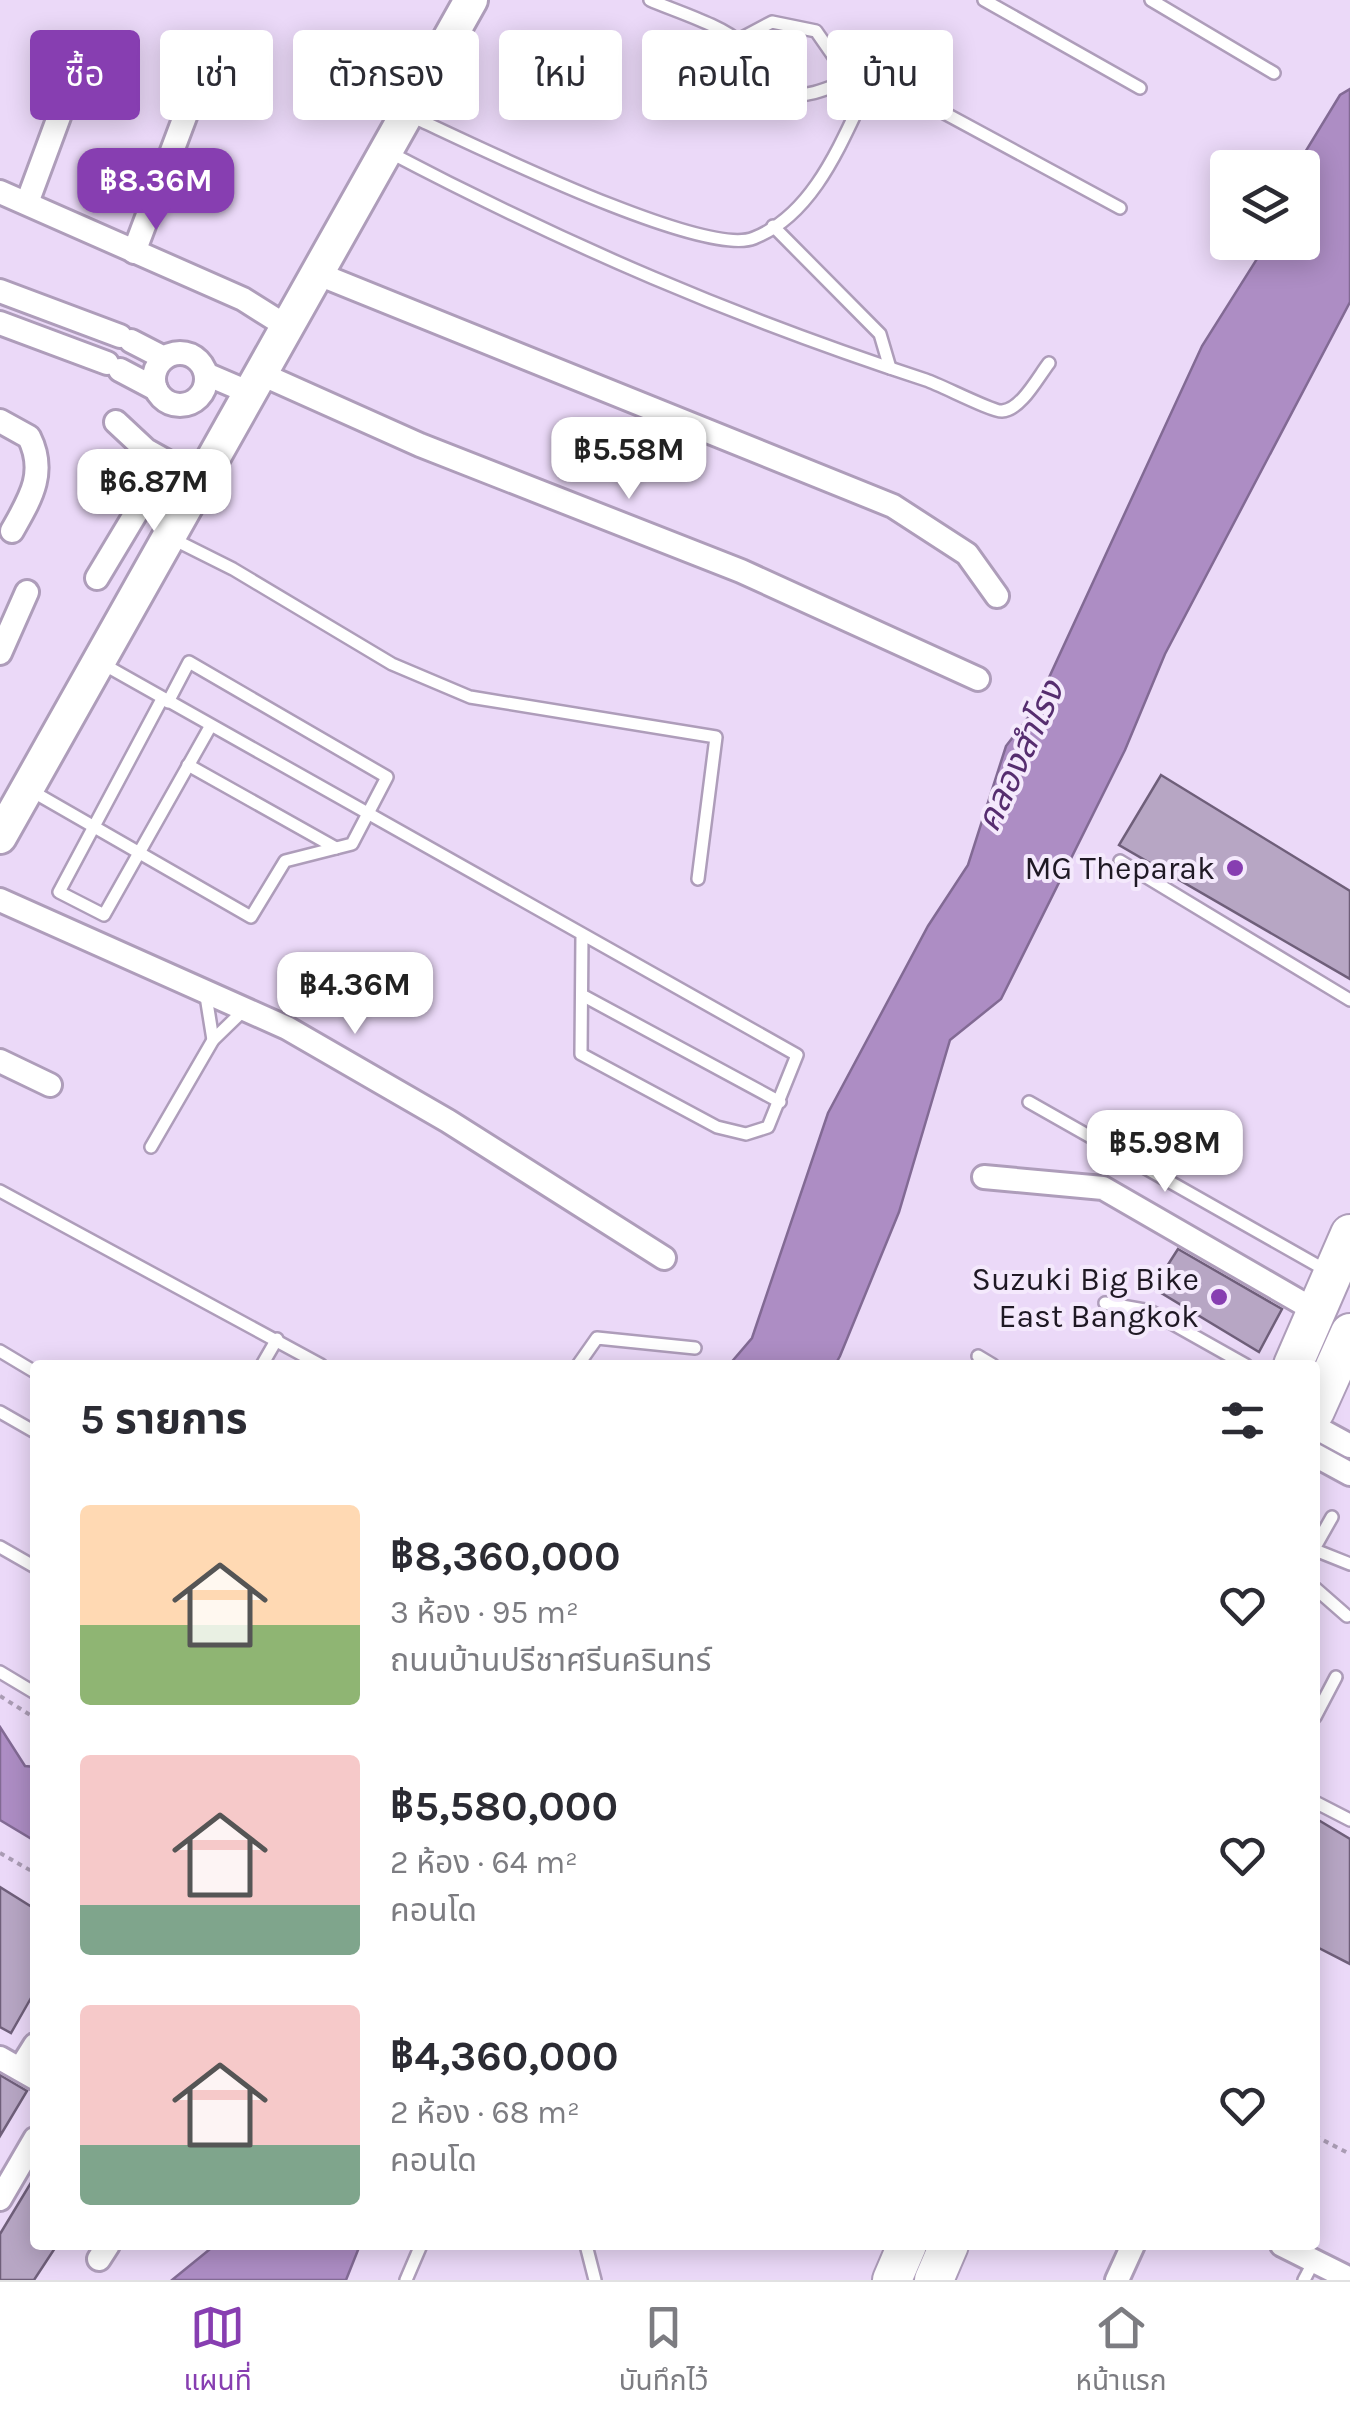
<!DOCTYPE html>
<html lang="th">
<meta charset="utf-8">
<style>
:root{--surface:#fff;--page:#f7f7f7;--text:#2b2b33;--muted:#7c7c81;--line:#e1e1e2;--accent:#873eb1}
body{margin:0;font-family:Karla,"Noto Sans Thai",sans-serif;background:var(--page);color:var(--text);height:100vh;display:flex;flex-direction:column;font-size:38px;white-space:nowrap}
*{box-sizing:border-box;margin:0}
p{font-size:32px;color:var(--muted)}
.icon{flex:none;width:55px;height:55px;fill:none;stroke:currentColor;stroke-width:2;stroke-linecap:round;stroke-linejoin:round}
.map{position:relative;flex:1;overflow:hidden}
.drawer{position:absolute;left:30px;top:1360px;width:1290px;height:890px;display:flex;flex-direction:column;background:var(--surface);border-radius:10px;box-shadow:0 5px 25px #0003}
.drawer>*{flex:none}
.top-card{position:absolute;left:30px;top:30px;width:1290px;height:90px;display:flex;gap:20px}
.controls{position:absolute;left:1210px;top:150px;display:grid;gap:20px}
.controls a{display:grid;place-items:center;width:110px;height:110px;border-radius:10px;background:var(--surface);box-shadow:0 5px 25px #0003;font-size:50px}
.price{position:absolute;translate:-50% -85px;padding:0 22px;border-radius:20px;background:#fff;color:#222;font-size:32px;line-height:65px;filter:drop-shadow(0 2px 5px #0008)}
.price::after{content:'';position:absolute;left:50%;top:60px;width:30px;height:22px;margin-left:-15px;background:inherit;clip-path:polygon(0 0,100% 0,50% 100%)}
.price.on{background:var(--accent);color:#fff}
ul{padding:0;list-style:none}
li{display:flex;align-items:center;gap:30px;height:250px;padding:0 50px}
li span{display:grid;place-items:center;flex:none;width:280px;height:200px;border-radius:10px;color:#555}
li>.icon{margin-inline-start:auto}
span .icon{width:120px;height:120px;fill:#fffc;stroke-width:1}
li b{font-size:42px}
h2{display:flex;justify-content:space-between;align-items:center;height:120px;padding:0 50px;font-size:42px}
.pill{padding:0 35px;border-radius:10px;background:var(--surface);box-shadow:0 5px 25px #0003;font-size:35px;line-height:90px}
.pill.on{background:var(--accent);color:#fff}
.menu{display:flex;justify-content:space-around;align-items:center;height:140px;border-top:2px solid var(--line);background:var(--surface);font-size:28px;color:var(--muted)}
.menu a{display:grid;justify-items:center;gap:5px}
.menu .on{color:var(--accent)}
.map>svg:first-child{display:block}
</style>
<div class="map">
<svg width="1350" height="2280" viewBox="0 0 1350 2280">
<rect width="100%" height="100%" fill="#ebd9f8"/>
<!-- water -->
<g fill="#ad8dc4" stroke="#826a94" stroke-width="2.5">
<path d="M1350,89V302L1165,654L1125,750L1001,999L950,1040L899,1212L840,1356L835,1365H729L752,1338L828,1113L928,926L968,865L1006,746L1034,710L1202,346L1267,243L1302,242V168L1296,167L1340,95Z"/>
<path d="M0,1727L25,1766L35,1767V1841L0,1820Z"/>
<path d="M215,2245H360L346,2280H172Z"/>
</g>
<!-- building -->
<g fill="#b7a6c4" stroke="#6f5f7a" stroke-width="2.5">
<path d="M1161,775L1350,891V979L1119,845Z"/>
<path d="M1178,1249L1282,1309L1259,1352L1153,1288Z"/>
<path d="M1315,1818L1350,1839V1964L1315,1946Z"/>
<path d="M0,1887L35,1909V1991L11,2033L0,2027Z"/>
<path d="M0,2075L27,2091L0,2136Z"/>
<path d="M35,2176V2245H57L34,2280H0V2234Z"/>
</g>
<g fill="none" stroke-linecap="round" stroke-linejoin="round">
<defs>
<g id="lane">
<path d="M650,0C672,10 724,26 740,43C757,60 765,93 793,95C819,97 846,77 874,75L1120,208"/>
<path d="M984,0L1140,88"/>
<path d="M1151,0L1274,73"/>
<path d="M738,40L772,22L816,31L848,77"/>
<path d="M411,116C468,142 704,259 754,238C819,212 845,131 874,75"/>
<path d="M389,152C566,245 736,318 926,380C941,385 993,412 1002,411C1021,410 1038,377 1049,363"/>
<path d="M773,226L880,334L890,368"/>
<path d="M171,538L233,569L392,664L470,697L716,737L698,879"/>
<path d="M103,664L797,1055L768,1127L746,1134L717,1127L581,1054L582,935"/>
<path d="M162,699L59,892L104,915L210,727"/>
<path d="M188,765L336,848"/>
<path d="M30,790L251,917L285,861L352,844L387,777L189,662L168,702"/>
<path d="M1120,861L1350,1000"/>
<path d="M205,990L213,1040"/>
<path d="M582,995L780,1102"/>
<path d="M1029,1102L1329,1272"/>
<path d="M151,1147L213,1040L245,1009"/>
<path d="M0,1191L321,1365"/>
<path d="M1105,1303L1150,1311L1246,1365"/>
<path d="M0,1351L35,1372"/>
<path d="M978,1356L993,1365"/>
<path d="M262,1365L277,1339"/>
<path d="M578,1365L597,1338L695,1348"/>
<path d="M0,1412L35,1432"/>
<path d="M0,1547L35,1567"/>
<path d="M1315,1547L1332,1517"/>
<path d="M1315,1550L1350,1564"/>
<path d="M1315,1588L1347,1616"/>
<path d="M0,1672L35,1693"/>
<path d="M1315,1717L1336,1677"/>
<path d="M1315,1802L1350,1820"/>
<path d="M586,2245L595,2280"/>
<path d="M406,2280L421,2245"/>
<path d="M1304,2280L1314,2261"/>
</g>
<g id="street">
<path d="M0,192L243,299L286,326"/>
<path d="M27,203L86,44"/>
<path d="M134,252L192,98"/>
<path d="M316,273L893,506L967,554L997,596"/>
<path d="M0,291L120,336"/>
<path d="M0,323L107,363"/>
<path d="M131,341L164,358"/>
<circle cx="180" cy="379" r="26"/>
<path d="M120,370L156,389"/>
<path d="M259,373L420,445L741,571L978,679"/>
<path d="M206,374L248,392"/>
<path d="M0,421L29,437C47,473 30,499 12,531"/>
<path d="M116,422L146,450L198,479"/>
<path d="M97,578L166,463"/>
<path d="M0,653L27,592"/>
<path d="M0,900L287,1028L448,1121L664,1258"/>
<path d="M0,1061L50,1085"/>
<path d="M984,1177L1103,1188L1316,1311"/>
<path d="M1315,1427L1350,1446"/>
<path d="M1315,1455L1350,1474"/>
<path d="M0,2058L35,2078"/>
<path d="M20,2069L35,2045"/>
<path d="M0,2199L35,2139"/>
<path d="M1282,2245L1350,2279"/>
<path d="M99,2259L108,2245"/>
<path d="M1117,2280L1133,2245"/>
</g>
<path id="secondary" d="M0,837L471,0"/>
<g id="primary">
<path d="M1293,1365L1350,1234"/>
<path d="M1315,1411L1350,1333"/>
<path d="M892,2280L907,2245"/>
<path d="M934,2280L949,2245"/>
</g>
</defs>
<!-- lane casing -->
<use href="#lane" stroke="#ae9dba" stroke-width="16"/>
<!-- street casing -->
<use href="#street" stroke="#ae9dba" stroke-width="28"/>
<!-- secondary casing -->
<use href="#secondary" stroke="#ae9dba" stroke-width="38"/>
<!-- primary casing -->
<use href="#primary" stroke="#ae9dba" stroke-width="42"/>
<!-- path -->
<g stroke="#aa9cb4" stroke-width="4" stroke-dasharray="5 5" stroke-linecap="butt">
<path d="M0,1696L35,1718"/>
<path d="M0,1853L35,1873"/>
<path d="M1315,2136L1350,2154"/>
</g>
<!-- lane -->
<use href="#lane" stroke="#fff" stroke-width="11"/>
<!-- street -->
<use href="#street" stroke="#fff" stroke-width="22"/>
<!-- secondary -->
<use href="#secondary" stroke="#fff" stroke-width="32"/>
<!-- primary -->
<use href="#primary" stroke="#fff" stroke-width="38"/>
</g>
<!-- markers -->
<g fill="#873eb1" stroke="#f4e9fc" stroke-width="4">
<circle cx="1235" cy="868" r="10"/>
<circle cx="1219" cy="1297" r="10"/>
</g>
<g text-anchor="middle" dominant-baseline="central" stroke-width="8" stroke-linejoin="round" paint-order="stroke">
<!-- poi labels -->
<g font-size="32" fill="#1f1924" stroke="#f4e9fc" text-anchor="end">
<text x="1215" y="868">MG Theparak</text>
<text x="1199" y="1279">Suzuki Big Bike<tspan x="1199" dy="37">East Bangkok</tspan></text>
</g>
<!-- water labels -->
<g font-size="35" font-style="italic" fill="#562d6f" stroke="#f4e9fc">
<text transform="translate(1020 756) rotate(-65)">คลองสำโรง</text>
</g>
</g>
</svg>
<div class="controls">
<a><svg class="icon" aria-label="layers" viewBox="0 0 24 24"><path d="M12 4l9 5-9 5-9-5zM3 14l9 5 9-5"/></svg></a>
</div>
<b class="price on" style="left:156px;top:233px">฿8.36M</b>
<b class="price" style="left:629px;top:502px">฿5.58M</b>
<b class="price" style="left:154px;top:534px">฿6.87M</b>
<b class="price" style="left:355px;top:1037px">฿4.36M</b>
<b class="price" style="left:1165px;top:1195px">฿5.98M</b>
<div class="top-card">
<a class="pill on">ซื้อ</a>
<a class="pill">เช่า</a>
<a class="pill">ตัวกรอง</a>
<a class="pill">ใหม่</a>
<a class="pill">คอนโด</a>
<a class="pill">บ้าน</a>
</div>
<section class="drawer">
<h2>5 รายการ<svg class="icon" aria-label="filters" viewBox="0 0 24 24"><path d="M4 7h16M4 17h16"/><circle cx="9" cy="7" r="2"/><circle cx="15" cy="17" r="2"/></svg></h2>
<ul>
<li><span style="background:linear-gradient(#ffd9b3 60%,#8fb573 0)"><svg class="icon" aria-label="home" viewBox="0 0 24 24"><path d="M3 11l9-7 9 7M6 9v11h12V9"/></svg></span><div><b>฿8,360,000</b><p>3 ห้อง · 95 m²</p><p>ถนนบ้านปรีชาศรีนครินทร์</p></div><svg class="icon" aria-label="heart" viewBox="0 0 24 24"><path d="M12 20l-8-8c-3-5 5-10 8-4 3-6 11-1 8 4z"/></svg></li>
<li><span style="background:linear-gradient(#f6c9c9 75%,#7fa58c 0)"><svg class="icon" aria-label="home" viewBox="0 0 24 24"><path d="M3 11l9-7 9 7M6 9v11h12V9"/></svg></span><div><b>฿5,580,000</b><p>2 ห้อง · 64 m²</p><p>คอนโด</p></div><svg class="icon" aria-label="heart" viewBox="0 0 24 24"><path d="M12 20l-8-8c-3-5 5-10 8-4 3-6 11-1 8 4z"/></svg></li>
<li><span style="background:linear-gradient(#f6c9c9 70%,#7fa58c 0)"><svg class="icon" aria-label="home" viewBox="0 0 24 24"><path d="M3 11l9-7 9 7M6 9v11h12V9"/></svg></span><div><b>฿4,360,000</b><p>2 ห้อง · 68 m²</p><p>คอนโด</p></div><svg class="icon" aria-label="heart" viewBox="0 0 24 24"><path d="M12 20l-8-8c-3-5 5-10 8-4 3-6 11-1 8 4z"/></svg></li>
</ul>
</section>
</div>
<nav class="menu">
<a class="on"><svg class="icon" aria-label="map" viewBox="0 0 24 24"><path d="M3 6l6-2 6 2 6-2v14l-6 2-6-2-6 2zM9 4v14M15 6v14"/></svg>แผนที่</a>
<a><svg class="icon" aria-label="saved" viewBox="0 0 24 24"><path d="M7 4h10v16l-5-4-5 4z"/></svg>บันทึกไว้</a>
<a><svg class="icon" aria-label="home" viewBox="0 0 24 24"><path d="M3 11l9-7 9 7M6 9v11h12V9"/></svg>หน้าแรก</a>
</nav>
